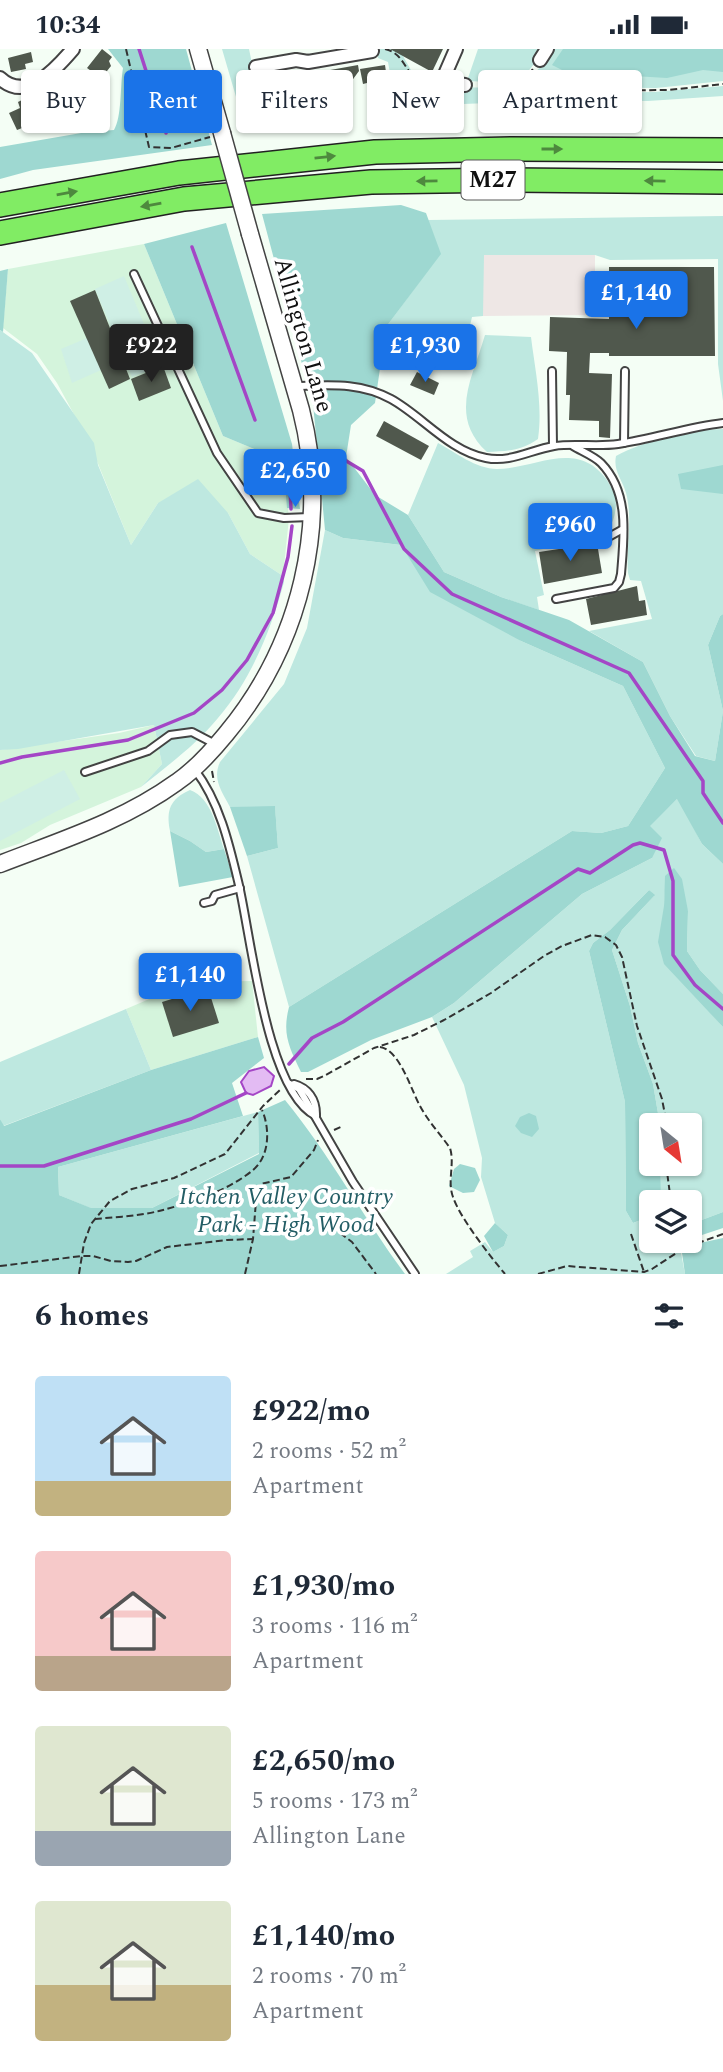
<!DOCTYPE html>
<meta charset="utf-8">
<style>
:root{--surface:#fff;--page:#f2f2f3;--text:#1f2937;--muted:#747a83;--accent:#1a73e8}
body{margin:0;font-family:Spectral,serif;background:var(--page);color:var(--text);height:100vh;display:flex;flex-direction:column;font-size:26px;white-space:nowrap}
*{box-sizing:border-box;margin:0}
p{font-size:23px;color:var(--muted)}
.icon{flex:none;width:38px;height:38px;fill:none;stroke:currentColor;stroke-width:2;stroke-linecap:round;stroke-linejoin:round}
.map{position:relative;height:1225px;overflow:hidden}
.drawer{display:flex;flex-direction:column;background:var(--surface);flex:1}
.drawer>*{flex:none}
.banner{position:absolute;left:21px;top:21px;width:682px;height:63px;display:flex;gap:14px}
.needle{width:46px;rotate:150deg}
.fabs{position:absolute;left:639px;top:1064px;display:grid;gap:14px}
.fabs a{display:grid;place-items:center;width:63px;height:63px;border-radius:7px;background:var(--surface);box-shadow:0 2px 5px #0004;font-size:35px}
.price{position:absolute;translate:-50% -60px;padding:0 16px;border-radius:7px;background:var(--accent);color:#fff;font-size:23px;line-height:46px;filter:drop-shadow(0 2px 4px #0008)}
.price::after{content:'';position:absolute;left:50%;top:42px;width:21px;height:16px;margin-left:-10px;background:inherit;clip-path:polygon(0 0,100% 0,50% 100%)}
.price.active{background:#222;color:#fff}
ul{padding:0;list-style:none}
li{display:flex;align-items:center;gap:21px;height:175px;padding:0 35px}
li span{display:grid;place-items:center;flex:none;width:196px;height:140px;border-radius:7px;color:#555}
li>.icon{margin-inline-start:auto}
span .icon{width:84px;height:84px;fill:#fffc;stroke-width:1}
li b{font-size:30px}
h2{display:flex;justify-content:space-between;align-items:center;height:84px;padding:0 35px;font-size:30px}
.tag{padding:0 24px;border-radius:7px;background:var(--surface);box-shadow:0 2px 5px #0004;font-size:24px;line-height:63px}
.tag.active{background:var(--accent);color:#fff}
.status{display:flex;justify-content:space-between;align-items:center;height:49px;padding:0 35px;background:var(--surface);direction:ltr}
.status svg{height:19px;fill:currentColor}
.map>svg:first-child{display:block}
</style>
<div class="status"><b>10:34</b><svg viewBox="0 0 49 12"><path d="M0 12V9h3v3zM5 12V6h3v6zM10 12V3h3v9zM15 12V0h3v12zM26 1h20v11H26zM47 4h2v5h-2z"/></svg></div>
<div class="map">
<svg width="723" height="1225" viewBox="0 0 723 1225">
<rect width="100%" height="100%" fill="#f4fef5"/>
<!-- industrial -->
<path fill="#eee7e5" d="M483,206H595V266L483,267Z"/>
<!-- farmland -->
<g fill="#d4f4dc">
<path d="M144,195L223,387L283,412L289,469L283,527L250,505L228,464L158,454L131,496L90,395L57,334L37,305L3,279L8,220Z"/>
<path d="M154,676L162,715L141,738L50,776L21,794L0,801V701L119,684Z"/>
<path d="M252,932L258,988L151,1021L126,960L189,933Z"/>
</g>
<!-- green -->
<g fill="#bee8e0">
<path d="M222,0H249L256,34L262,33L272,79L246,82Z"/>
<path d="M376,0H399L416,30L433,38L434,43L430,51L395,53L388,13L378,9Z"/>
<path d="M478,0H539C532,38 497,33 467,32Z"/>
<path d="M554,0H723V32L656,39L555,38L546,36L532,27L551,6Z"/>
<path d="M528,31L545,42L563,44L654,43L723,37V47L648,52L571,51L436,56L443,39L516,38Z"/>
<path d="M723,167V352L718,315V210L610,211L595,206H484L483,267L472,268L469,281L453,312L386,278L440,205L428,171Z"/>
<path d="M0,281L32,304L94,394L98,416L131,496L158,454L198,430L228,464L250,505L283,527L284,533C271,581 251,631 218,669C196,696 167,717 141,738L162,715L154,676L18,700L0,701Z"/>
<path d="M485,286L531,288C535,321 543,356 538,390C521,402 507,402 487,403C448,367 473,328 485,286Z"/>
<path d="M723,380V565L720,567L708,596L723,662L715,712L696,707L670,667L643,613L589,582L652,570L641,532L630,531L628,524C626,498 633,469 626,444C622,430 613,422 616,407C643,392 692,380 723,380Z"/>
<path d="M438,394C455,403 476,420 497,420C535,420 577,389 607,431C612,440 616,445 616,456C615,465 614,474 607,480C597,489 551,498 535,502L544,546L537,548L539,561L501,548L444,523L408,466Z"/>
<path d="M325,481L343,489L401,496L521,592L623,637L665,719L628,777L601,784L572,782L289,958L247,807L278,799L275,758H230C222,743 212,730 220,713L284,635L307,579Z"/>
<path d="M190,741C212,749 217,780 224,800L206,803L190,792L170,782C166,761 170,750 190,741Z"/>
<path d="M678,749L702,795L723,815V945L700,921L687,902L688,862L666,827L664,857L709,962L723,978V1163L699,1172H690V1153H661L660,1150V1115H690V1076H660L653,1035L638,994L630,957L612,901L622,881L654,847L649,841L610,881L593,894L589,902L625,1053L626,1162L633,1174L651,1167V1192H665L666,1195L679,1193L685,1225H446L473,1208L470,1202L485,1193L493,1203L504,1197L508,1186L495,1174L481,1128L482,1109L464,1036L432,968L454,954L582,845L652,809L649,777Z"/>
<path d="M126,960L151,1021L3,1077L0,1070V1013Z"/>
<path d="M258,1063L259,1104L152,1159H90L59,1146L58,1118Z"/>
</g>
<!-- forest -->
<g fill="#9ed8d1">
<path d="M108,0H186L212,96L33,121L0,130V98L87,83L114,81C122,68 120,37 123,19Z"/>
<path d="M563,0H723V23L703,21L667,29L566,23L552,16Z"/>
<path d="M401,156L426,164L441,205L386,278L375,354L351,376L346,408L375,446L408,466L444,523L501,548L569,571L643,613L670,667L695,707L715,712L723,662L708,596L720,567L723,565V815L702,795L677,750L650,777L662,789L652,809L582,845L454,954L432,968L371,991L308,1023H301C289,998 282,985 289,958L572,782L601,784L628,777L665,719L623,637L521,592L430,543L401,496L343,489L325,481L313,355L316,330L302,315L262,165Z"/>
<path d="M226,174L292,395L300,460L287,459L283,412L223,387L144,195Z"/>
<path d="M8,220L3,283L0,281V222Z"/>
<path d="M723,416V445L681,440L678,425Z"/>
<path d="M275,757L278,799L247,807L230,758Z"/>
<path d="M170,782L190,792L206,803L224,800L233,828L179,838Z"/>
<path d="M674,819L682,830L688,862L687,902L700,921L723,945V978L664,915L658,893L664,857L665,827Z"/>
<path d="M649,841L655,846L622,881L612,901L630,957L638,994L653,1035L660,1076H651V1115H660L661,1153H651V1167L633,1174L626,1162L625,1053L589,902L593,894L610,881Z"/>
<path d="M258,988L264,1009L232,1034L243,1067L58,1118L59,1146L91,1159H152L259,1105L258,1063L285,1051C330,1106 363,1168 405,1225H0V1070L4,1077L151,1021Z"/>
<path d="M529,1064L536,1067L539,1080L532,1088L521,1084L515,1077L520,1068Z"/>
<path d="M460,1115L475,1119L480,1131L474,1143L463,1144L449,1137L454,1120Z"/>
<path d="M723,1163V1179L690,1190V1172H699Z"/>
<path d="M495,1174L508,1186L504,1197L493,1203L484,1187Z"/>
<path d="M723,1189V1225H685L682,1204L700,1194Z"/>
</g>
<!-- pitch -->
<g fill="#cfefe5">
<path d="M124,227L161,316L132,328L95,240Z"/>
<path d="M87,289L101,321L72,334L61,300Z"/>
<path d="M64,721L80,750L0,792V754Z"/>
</g>
<!-- water -->
<path fill="#e3bbf3" stroke="#a446c6" stroke-width="2" d="M264,1018L274,1027L271,1037L253,1046L246,1044L241,1033L249,1022Z"/>
<g fill="none" stroke-linecap="round" stroke-linejoin="round">
<!-- stream -->
<g stroke="#a446c6" stroke-width="3.5">
<path d="M139,0L166,84"/>
<path d="M192,198L255,371"/>
<path d="M327,412L343,410L363,422L404,500L452,545L629,624L703,732V744L723,774"/>
<path d="M291,460L289,418L298,416"/>
<path d="M0,714L22,708L128,691L194,664L222,641L247,611L273,564L288,508L292,477"/>
<path d="M289,1015L312,989L343,973L578,820L590,824L633,796L640,794L664,801L673,832V906L695,936L723,960"/>
<path d="M0,1117H44L191,1070L246,1044"/>
</g>
</g>
<!-- building -->
<g fill="#50584d">
<path d="M102,0L112,8L109,12L111,17L103,27L108,32L89,55L77,45L94,24L87,19Z"/>
<path d="M390,0H443L432,23Z"/>
<path d="M31,3L33,13L25,15L26,20L11,23L8,9Z"/>
<path d="M358,16L359,22L345,41L337,35L324,37L317,46L302,49L301,45L294,47L293,45L266,50L263,34L308,28V25Z"/>
<path d="M385,16L388,37L377,39V43L369,44L367,34L363,35L360,20Z"/>
<path d="M52,46V53L64,51L67,70L53,72L52,68L27,71L30,76L17,81L9,64L20,59L18,53L26,49Z"/>
<path d="M609,218H714L715,307H609V304H590L589,324L612,325L610,389L599,388V372L569,371L570,346H566L567,303L549,302L550,268L609,270Z"/>
<path d="M95,241L130,330L109,340L70,252Z"/>
<path d="M163,317L171,339L139,352L131,330Z"/>
<path d="M417,323L439,334L434,346L410,336Z"/>
<path d="M384,372L429,397L421,411L376,387Z"/>
<path d="M592,495L598,500L602,524L544,535L539,503Z"/>
<path d="M637,537L639,552L645,551L647,566L591,576L586,550Z"/>
<path d="M208,939L219,974L173,988L162,953Z"/>
</g>
<g fill="none" stroke-linecap="round" stroke-linejoin="round">
<defs>
<g id="service">
<path d="M134,225L217,404L258,464L284,469L310,468"/>
<path d="M552,322L553,397"/>
<path d="M297,337C330,336 360,333 391,350C422,367 449,402 486,409C510,414 530,401 554,397C575,394 597,398 618,395C653,390 688,378 723,374"/>
<path d="M624,394L625,322"/>
<path d="M598,494L623,480"/>
<path d="M556,550L614,539L619,533L621,525C624,487 630,444 601,414C594,407 581,402 573,397"/>
<path d="M195,721C219,752 229,794 238,832C251,885 266,1043 316,1067"/>
<path d="M85,723L148,702L170,686L192,683L215,695"/>
<path d="M204,854L212,852L215,846L240,839"/>
<path d="M290,1035L299,1040L305,1050L353,1133L415,1225"/>
<path d="M294,1035C308,1039 316,1050 316,1065"/>
</g>
<g id="minor">
<path d="M540,11L547,0"/>
<path d="M256,18L296,11L308,13L372,2"/>
<path d="M0,29C26,54 56,20 73,0"/>
<path d="M442,33L465,36"/>
<path d="M436,46L456,0"/>
</g>
<g id="tertiary">
<path d="M198,0L222,84"/>
<path d="M0,815C62,791 123,772 177,733C196,720 212,702 226,685C301,595 330,474 301,361L250,185"/>
</g>
<g id="motorway">
<path d="M0,156L179,124L375,103L512,100L723,101"/>
<path d="M0,184L184,150L371,133L512,131L723,133"/>
</g>
</defs>
<!-- service casing -->
<use href="#service" stroke="#434343" stroke-width="10"/>
<!-- minor casing -->
<use href="#minor" stroke="#434343" stroke-width="16"/>
<!-- tertiary casing -->
<use href="#tertiary" stroke="#434343" stroke-width="19"/>
<!-- motorway casing -->
<use href="#motorway" stroke="#212121" stroke-width="26"/>
<!-- path -->
<g stroke="#323232" stroke-width="2" stroke-dasharray="7 3.5" stroke-linecap="butt">
<path d="M126,0L149,98L171,99L210,88"/>
<path d="M385,0C407,5 404,28 427,38"/>
<path d="M527,27L546,39L562,42L669,41L723,35"/>
<path d="M478,36C499,36 518,38 533,20"/>
<path d="M212,722L214,733"/>
<path d="M380,998C400,1001 411,1041 420,1057C428,1072 440,1085 450,1099C455,1115 447,1132 453,1148C460,1169 490,1207 505,1225"/>
<path d="M306,1030H317L324,1027L374,999L414,986L444,971L491,944L544,907L562,897L592,886L605,888L616,896L622,908L637,977L662,1050L667,1076"/>
<path d="M334,1081L343,1077"/>
<path d="M666,1115L671,1153"/>
<path d="M95,1170C116,1168 139,1167 159,1162C190,1154 228,1142 253,1121C270,1107 270,1079 262,1061"/>
<path d="M340,1184L352,1193L376,1225"/>
<path d="M631,1185L644,1223"/>
<path d="M684,1192V1198"/>
<path d="M0,1217L82,1207H93L111,1212L128,1213L136,1212L167,1198L227,1191L253,1190"/>
<path d="M79,1225L84,1194L91,1175L110,1152L132,1140L174,1129L225,1105L263,1057L280,1041"/>
<path d="M245,1225L253,1190L257,1139L261,1135L291,1128L314,1101L318,1091"/>
<path d="M538,1225L567,1217L644,1223L652,1220L684,1199L723,1185"/>
</g>
<!-- service -->
<use href="#service" stroke="#fff" stroke-width="6"/>
<!-- minor -->
<use href="#minor" stroke="#fff" stroke-width="12"/>
<!-- tertiary -->
<use href="#tertiary" stroke="#fff" stroke-width="16"/>
<!-- motorway -->
<use href="#motorway" stroke="#81ec64" stroke-width="23"/>
<defs>
<path id="tertiary-bridge" d="M222,84L250,185"/>
</defs>
<!-- tertiary-bridge casing -->
<use href="#tertiary-bridge" stroke="#434343" stroke-width="19" stroke-linecap="butt"/>
<!-- tertiary-bridge -->
<use href="#tertiary-bridge" stroke="#fff" stroke-width="16"/>
</g>
<!-- one-way arrows -->
<defs><path id="oneway-solid" d="M-6-.8H1V-3.2L6.5 0L1 3.2V.8H-6Z" transform="scale(1.75)"/></defs>
<g fill="#4e893e">
<use href="#oneway-solid" transform="translate(552 100)"/>
<use href="#oneway-solid" transform="translate(325 108) rotate(-6)"/>
<use href="#oneway-solid" transform="translate(427 132) rotate(179)"/>
<use href="#oneway-solid" transform="translate(655 132) rotate(-179)"/>
<use href="#oneway-solid" transform="translate(67 144) rotate(-10)"/>
<use href="#oneway-solid" transform="translate(151 156) rotate(170)"/>
</g>
<g text-anchor="middle" dominant-baseline="central" stroke-width="7" stroke-linejoin="round" paint-order="stroke">
<!-- shield labels -->
<rect fill="#fff" stroke="#585858" stroke-width="2" x="461.5" y="111.5" width="63" height="39" rx="5"/>
<g font-size="23" font-weight="bold" fill="#101010">
<text x="493" y="131">M27</text>
</g>
<!-- street labels -->
<g font-size="24" fill="#101010" stroke="#fff">
<text transform="translate(303 286) rotate(74)">Allington Lane</text>
</g>
<!-- park labels -->
<g font-size="24" font-style="italic" fill="#235d65" stroke="#fff">
<text x="286" y="1148">Itchen Valley Country<tspan x="286" dy="28">Park - High Wood</tspan></text>
</g>
</g>
</svg>
<div class="fabs">
<a><svg class="needle" viewBox="-14 -14 28 28"><path d="M0-13l5 13h-10z" fill="#e53935"/><path d="M0 13l5-13h-10z" fill="#747a83"/></svg></a>
<a><svg class="icon" aria-label="layers" viewBox="0 0 24 24"><path d="M12 4l9 5-9 5-9-5zM3 14l9 5 9-5"/></svg></a>
</div>
<b class="price" style="left:636px;top:282px">£1,140</b>
<b class="price active" style="left:151px;top:335px">£922</b>
<b class="price" style="left:425px;top:335px">£1,930</b>
<b class="price" style="left:295px;top:460px">£2,650</b>
<b class="price" style="left:570px;top:514px">£960</b>
<b class="price" style="left:190px;top:964px">£1,140</b>
<div class="banner">
<a class="tag">Buy</a>
<a class="tag active">Rent</a>
<a class="tag">Filters</a>
<a class="tag">New</a>
<a class="tag">Apartment</a>
</div>
</div>
<section class="drawer">
<h2>6 homes<svg class="icon" aria-label="filters" viewBox="0 0 24 24"><path d="M4 7h16M4 17h16"/><circle cx="9" cy="7" r="2"/><circle cx="15" cy="17" r="2"/></svg></h2>
<ul>
<li><span style="background:linear-gradient(#bfe0f5 75%,#c2b280 0)"><svg class="icon" aria-label="home" viewBox="0 0 24 24"><path d="M3 11l9-7 9 7M6 9v11h12V9"/></svg></span><div><b>£922/mo</b><p>2 rooms · 52 m²</p><p>Apartment</p></div></li>
<li><span style="background:linear-gradient(#f6c9c9 75%,#b9a48a 0)"><svg class="icon" aria-label="home" viewBox="0 0 24 24"><path d="M3 11l9-7 9 7M6 9v11h12V9"/></svg></span><div><b>£1,930/mo</b><p>3 rooms · 116 m²</p><p>Apartment</p></div></li>
<li><span style="background:linear-gradient(#dfe7d0 75%,#9aa5b1 0)"><svg class="icon" aria-label="home" viewBox="0 0 24 24"><path d="M3 11l9-7 9 7M6 9v11h12V9"/></svg></span><div><b>£2,650/mo</b><p>5 rooms · 173 m²</p><p>Allington Lane</p></div></li>
<li><span style="background:linear-gradient(#dfe7d0 60%,#c2b280 0)"><svg class="icon" aria-label="home" viewBox="0 0 24 24"><path d="M3 11l9-7 9 7M6 9v11h12V9"/></svg></span><div><b>£1,140/mo</b><p>2 rooms · 70 m²</p><p>Apartment</p></div></li>
</ul>
</section>
